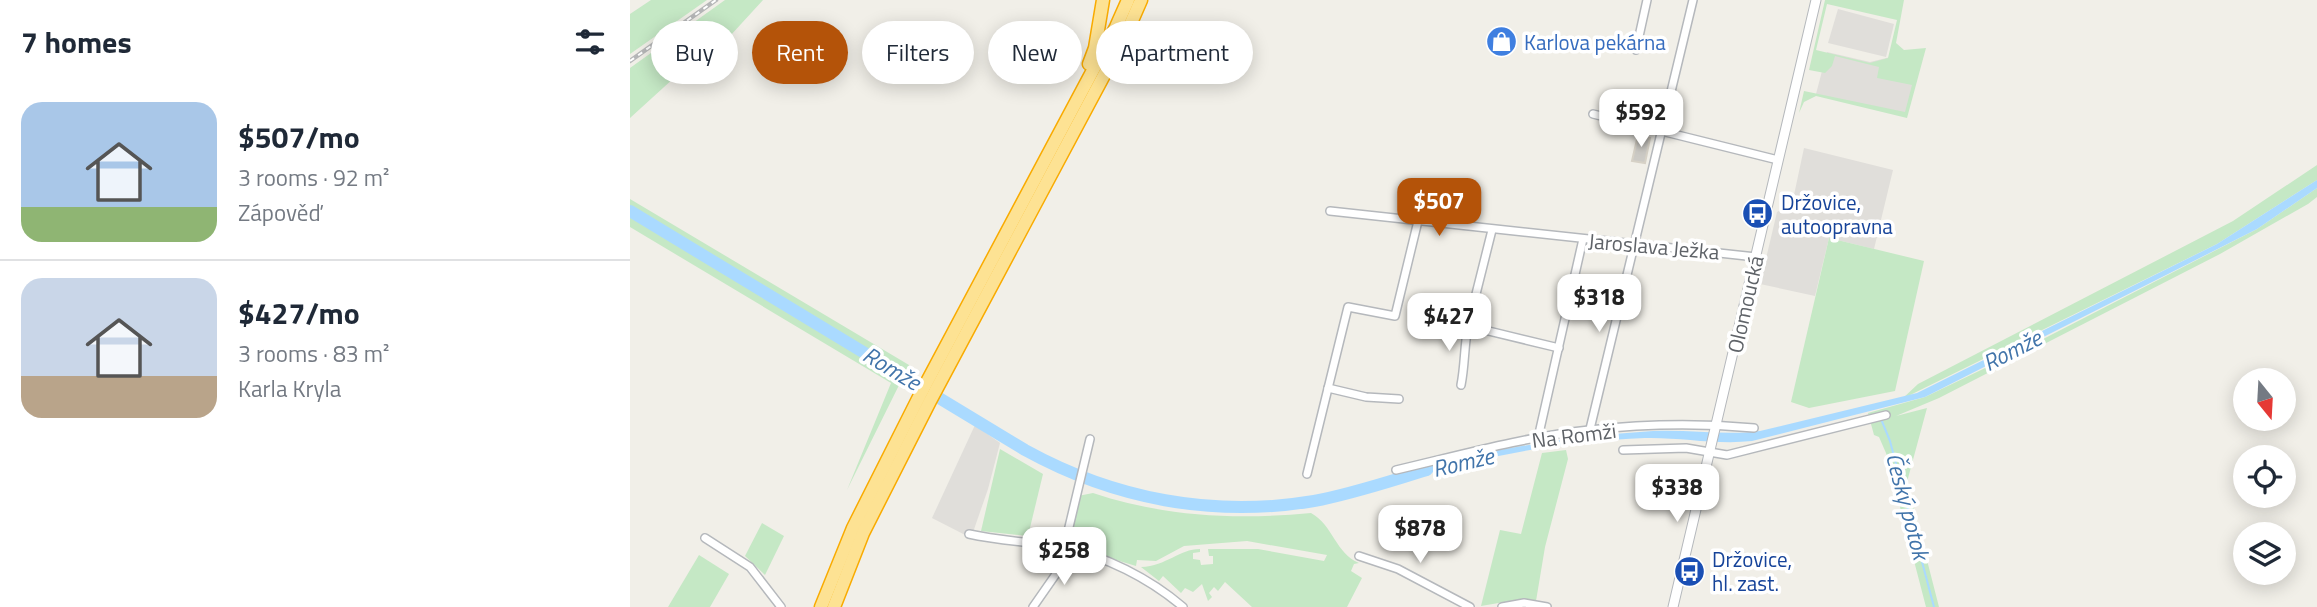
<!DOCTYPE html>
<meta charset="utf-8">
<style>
:root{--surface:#fff;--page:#f2f2f3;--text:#1f2937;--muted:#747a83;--line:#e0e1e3;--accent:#b45309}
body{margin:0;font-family:"Titillium Web",sans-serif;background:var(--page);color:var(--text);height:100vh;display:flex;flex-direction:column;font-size:26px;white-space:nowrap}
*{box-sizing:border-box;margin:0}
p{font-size:23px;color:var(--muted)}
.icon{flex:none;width:38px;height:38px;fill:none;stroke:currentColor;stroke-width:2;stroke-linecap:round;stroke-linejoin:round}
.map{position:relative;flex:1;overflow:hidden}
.sheet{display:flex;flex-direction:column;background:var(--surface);width:630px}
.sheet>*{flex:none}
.banner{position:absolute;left:21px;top:21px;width:665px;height:63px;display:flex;gap:14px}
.needle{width:46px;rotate:162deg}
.buttons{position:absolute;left:1603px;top:368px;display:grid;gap:14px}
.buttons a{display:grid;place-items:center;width:63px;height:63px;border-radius:50%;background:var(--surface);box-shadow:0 4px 18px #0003;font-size:35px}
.price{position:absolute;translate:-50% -60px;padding:0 16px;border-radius:14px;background:#fff;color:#222;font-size:23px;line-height:46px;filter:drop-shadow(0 2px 4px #0008)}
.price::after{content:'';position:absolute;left:50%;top:42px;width:21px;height:16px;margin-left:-10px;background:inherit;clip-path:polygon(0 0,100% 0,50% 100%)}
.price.active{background:var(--accent);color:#fff}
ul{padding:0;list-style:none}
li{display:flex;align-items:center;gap:21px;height:175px;padding:0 21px}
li+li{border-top:2px solid var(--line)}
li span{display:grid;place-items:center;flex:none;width:196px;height:140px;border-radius:21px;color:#555}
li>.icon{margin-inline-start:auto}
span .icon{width:84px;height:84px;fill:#fffc;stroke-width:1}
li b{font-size:30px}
h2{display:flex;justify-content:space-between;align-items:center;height:84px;padding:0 21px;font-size:30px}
.pill{padding:0 24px;border-radius:32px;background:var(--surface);box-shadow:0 4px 18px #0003;font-size:24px;line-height:63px}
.pill.active{background:var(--accent);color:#fff}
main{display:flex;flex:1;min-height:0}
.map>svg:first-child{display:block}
</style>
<main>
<section class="sheet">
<h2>7 homes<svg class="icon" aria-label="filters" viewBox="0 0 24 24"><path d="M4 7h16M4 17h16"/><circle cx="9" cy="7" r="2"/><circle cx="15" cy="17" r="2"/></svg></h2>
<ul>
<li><span style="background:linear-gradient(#a9c7e8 75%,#8fb573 0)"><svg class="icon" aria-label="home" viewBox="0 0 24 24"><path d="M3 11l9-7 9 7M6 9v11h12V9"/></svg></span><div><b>$507/mo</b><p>3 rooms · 92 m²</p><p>Zápověď</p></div></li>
<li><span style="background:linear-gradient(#c9d6e8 70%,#b9a48a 0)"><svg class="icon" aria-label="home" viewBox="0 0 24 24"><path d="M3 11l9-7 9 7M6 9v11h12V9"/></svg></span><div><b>$427/mo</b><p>3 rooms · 83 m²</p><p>Karla Kryla</p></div></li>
</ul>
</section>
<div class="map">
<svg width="1687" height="607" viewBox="0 0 1687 607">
<rect width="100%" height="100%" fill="#f1efe8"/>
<!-- industrial -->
<g fill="#e0deda">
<path d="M1208,9L1264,24L1256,57L1198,43Z"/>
<path d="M1293,49L1277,115L1186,94L1197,52L1240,62Z"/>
<path d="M1174,148L1263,170L1244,249L1199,238L1185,296L1130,284L1147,212L1154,208L1161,209Z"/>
<path d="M345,425L370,443L358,489L341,538L302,518Z"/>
</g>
<!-- green -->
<g fill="#c5e8c5" fill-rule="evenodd">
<path d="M21,0H77L0,54V14Z"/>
<path d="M95,0H133L100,36L78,47L0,118V68Z"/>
<path d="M1195,0H1274L1266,43L1274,50L1296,48L1277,118L1186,96L1174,102L1169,113L1174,91L1275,112L1282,85L1247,78L1249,67L1205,56L1202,66L1195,73L1179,70ZM1197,4L1267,20L1258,58L1240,63L1186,50Z"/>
<path d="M1687,165V180L1587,244L1272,399L1288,384L1603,221Z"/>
<path d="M1687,188V197L1678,204L1590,254L1309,398L1266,416L1297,408L1277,482L1309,607H1296L1256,453L1249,437L1244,435L1238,413L1295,397L1380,356L1627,229Z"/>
<path d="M0,199L279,365L217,490L261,383L0,227Z"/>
<path d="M1199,238L1294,261L1265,391L1179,408L1161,402Z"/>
<path d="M370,449L413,474L398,536L351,531Z"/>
<path d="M936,450L938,459L915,547L906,601L892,599L851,606L870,530L891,534L912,453Z"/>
<path d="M463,493C535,517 606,520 681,513C703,525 706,554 729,563L724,564L721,571L732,578L717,607H622L595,582L588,591L584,587L579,593L582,597L578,601L572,584L563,592L555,588L551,593L533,576L529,581L511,567C537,566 549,549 570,549V552L563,553V559L570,560L571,565L583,564V556H579L578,549H628L694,561L697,555L617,541L554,546L526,561L507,560L506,566L440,546L448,496Z"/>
<path d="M132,523L154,536L135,575L115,556Z"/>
<path d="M69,555L99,574L80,607H38Z"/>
</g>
<!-- water -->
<path fill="#aadaff" d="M1687,180V188L1627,229L1295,397L1122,441C1086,445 1050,437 1015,438C936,441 858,455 782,478L780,471C860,449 940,436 1023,431C1059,429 1094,436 1130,431L1287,393L1587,244Z"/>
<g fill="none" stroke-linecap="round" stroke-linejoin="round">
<!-- stream -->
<path stroke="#aadaff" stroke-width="2" d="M1251,419L1260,441L1304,607"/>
<!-- river -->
<path stroke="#aadaff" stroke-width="12" d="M0,211L395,450C484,499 583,518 684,501C722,494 760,481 797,470"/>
</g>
<!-- building -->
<path fill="#cccac5" stroke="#d6d1c6" stroke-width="2" d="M1008,135L1020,138L1015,163L1002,161Z"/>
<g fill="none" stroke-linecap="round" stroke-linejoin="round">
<defs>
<g id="minor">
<path d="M1006,50L1017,0"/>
<path d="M963,114L1148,160"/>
<path d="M700,211L1126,257"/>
<path d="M862,230L838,326L929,348"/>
<path d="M831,385C835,365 834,347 838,326"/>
<path d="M698,388L736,397L769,399"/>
<path d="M960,429L1063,0"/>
<path d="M908,438L953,239"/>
<path d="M993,450L1056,448L1097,455L1256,415"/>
<path d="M766,470C830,455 894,437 959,430C1013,424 1070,423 1124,428"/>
<path d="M677,474L718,307L765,316L788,221"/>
<path d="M339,534C370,541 401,542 432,547C475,556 519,578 553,607"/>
<path d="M75,538L120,567L151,607"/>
<path d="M434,548L460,439"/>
<path d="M729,556L768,569L840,607"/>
<path d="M403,607L442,551"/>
<path d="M872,607L894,603L917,607"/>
</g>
<path id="tertiary" d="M1043,607L1186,0"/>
<g id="motorway">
<path d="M459,64L465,48L473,0"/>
<path d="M191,607L223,528L290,395L486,27L498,0"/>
<path d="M204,607L233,533L300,401L497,32L511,0"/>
</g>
</defs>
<!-- minor casing -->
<use href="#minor" stroke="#b5b8bc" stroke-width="10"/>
<!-- tertiary casing -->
<use href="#tertiary" stroke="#b5b8bc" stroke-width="11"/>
<!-- motorway casing -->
<use href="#motorway" stroke="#f9ab00" stroke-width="15"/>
<!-- minor -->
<use href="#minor" stroke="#fff" stroke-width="7"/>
<!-- tertiary -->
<use href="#tertiary" stroke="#fff" stroke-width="9"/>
<!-- motorway -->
<use href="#motorway" stroke="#fde293" stroke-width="12"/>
<defs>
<path id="rail" d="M0,61L86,0"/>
</defs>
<!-- rail casing -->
<use href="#rail" stroke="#b6b7b8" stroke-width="4.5"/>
<!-- rail -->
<use href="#rail" stroke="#fff" stroke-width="2" stroke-dasharray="5" stroke-linecap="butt"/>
</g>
<!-- icons -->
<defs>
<symbol id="shop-disc" viewBox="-11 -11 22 22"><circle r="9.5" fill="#3f7fe0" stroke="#fff"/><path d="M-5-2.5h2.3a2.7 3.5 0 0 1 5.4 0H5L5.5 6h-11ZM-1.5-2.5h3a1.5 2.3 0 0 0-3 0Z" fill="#fff"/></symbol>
<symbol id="bus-disc" viewBox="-11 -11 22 22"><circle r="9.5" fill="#1a4fb4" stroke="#fff"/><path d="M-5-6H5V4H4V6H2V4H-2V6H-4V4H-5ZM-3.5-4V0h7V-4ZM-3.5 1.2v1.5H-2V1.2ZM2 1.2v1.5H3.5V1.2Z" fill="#fff"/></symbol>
</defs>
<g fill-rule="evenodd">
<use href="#shop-disc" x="854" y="24" width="35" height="35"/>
<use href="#bus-disc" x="1110" y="196" width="35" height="35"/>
<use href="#bus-disc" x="1042" y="554" width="35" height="35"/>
</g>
<g text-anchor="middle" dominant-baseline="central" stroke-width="7" stroke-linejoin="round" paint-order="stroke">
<!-- shop labels -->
<g font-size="21" fill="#366cbe" stroke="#fff" text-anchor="start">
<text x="894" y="42">Karlova pekárna</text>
</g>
<!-- transit labels -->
<g font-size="21" fill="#164399" stroke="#fff" text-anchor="start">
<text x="1151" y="202">Držovice,<tspan x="1151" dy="24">autoopravna</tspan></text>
<text x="1082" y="559">Držovice,<tspan x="1082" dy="24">hl. zast.</tspan></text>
</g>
<!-- street labels -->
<g font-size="21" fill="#5f6368" stroke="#fff">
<text transform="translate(1024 246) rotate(5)">Jaroslava Ježka</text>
<text transform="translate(1115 304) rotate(-77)">Olomoucká</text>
<text transform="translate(944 435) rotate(-7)">Na Romži</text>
</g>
<!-- water labels -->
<g font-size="23" font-style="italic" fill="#4174aa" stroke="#fff">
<text transform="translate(1382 350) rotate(-27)">Romže</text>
<text transform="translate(262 368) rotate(31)">Romže</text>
<text transform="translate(833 462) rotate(-13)">Romže</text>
<text transform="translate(1278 506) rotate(75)">Český potok</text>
</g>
</g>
</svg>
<div class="buttons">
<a><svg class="needle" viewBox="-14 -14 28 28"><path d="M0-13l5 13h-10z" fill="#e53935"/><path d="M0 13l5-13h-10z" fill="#747a83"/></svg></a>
<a><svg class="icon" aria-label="locate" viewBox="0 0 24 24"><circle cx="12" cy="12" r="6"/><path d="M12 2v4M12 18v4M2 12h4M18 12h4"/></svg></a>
<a><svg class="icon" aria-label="layers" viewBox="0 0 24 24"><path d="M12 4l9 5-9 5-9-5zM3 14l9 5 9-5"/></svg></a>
</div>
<b class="price" style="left:1011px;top:149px">$592</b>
<b class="price active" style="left:809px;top:238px">$507</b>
<b class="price" style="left:969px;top:334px">$318</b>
<b class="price" style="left:819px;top:353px">$427</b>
<b class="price" style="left:1047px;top:524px">$338</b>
<b class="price" style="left:790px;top:565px">$878</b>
<b class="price" style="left:434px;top:587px">$258</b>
<div class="banner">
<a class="pill">Buy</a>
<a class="pill active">Rent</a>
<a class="pill">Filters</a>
<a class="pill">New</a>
<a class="pill">Apartment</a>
</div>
</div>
</main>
